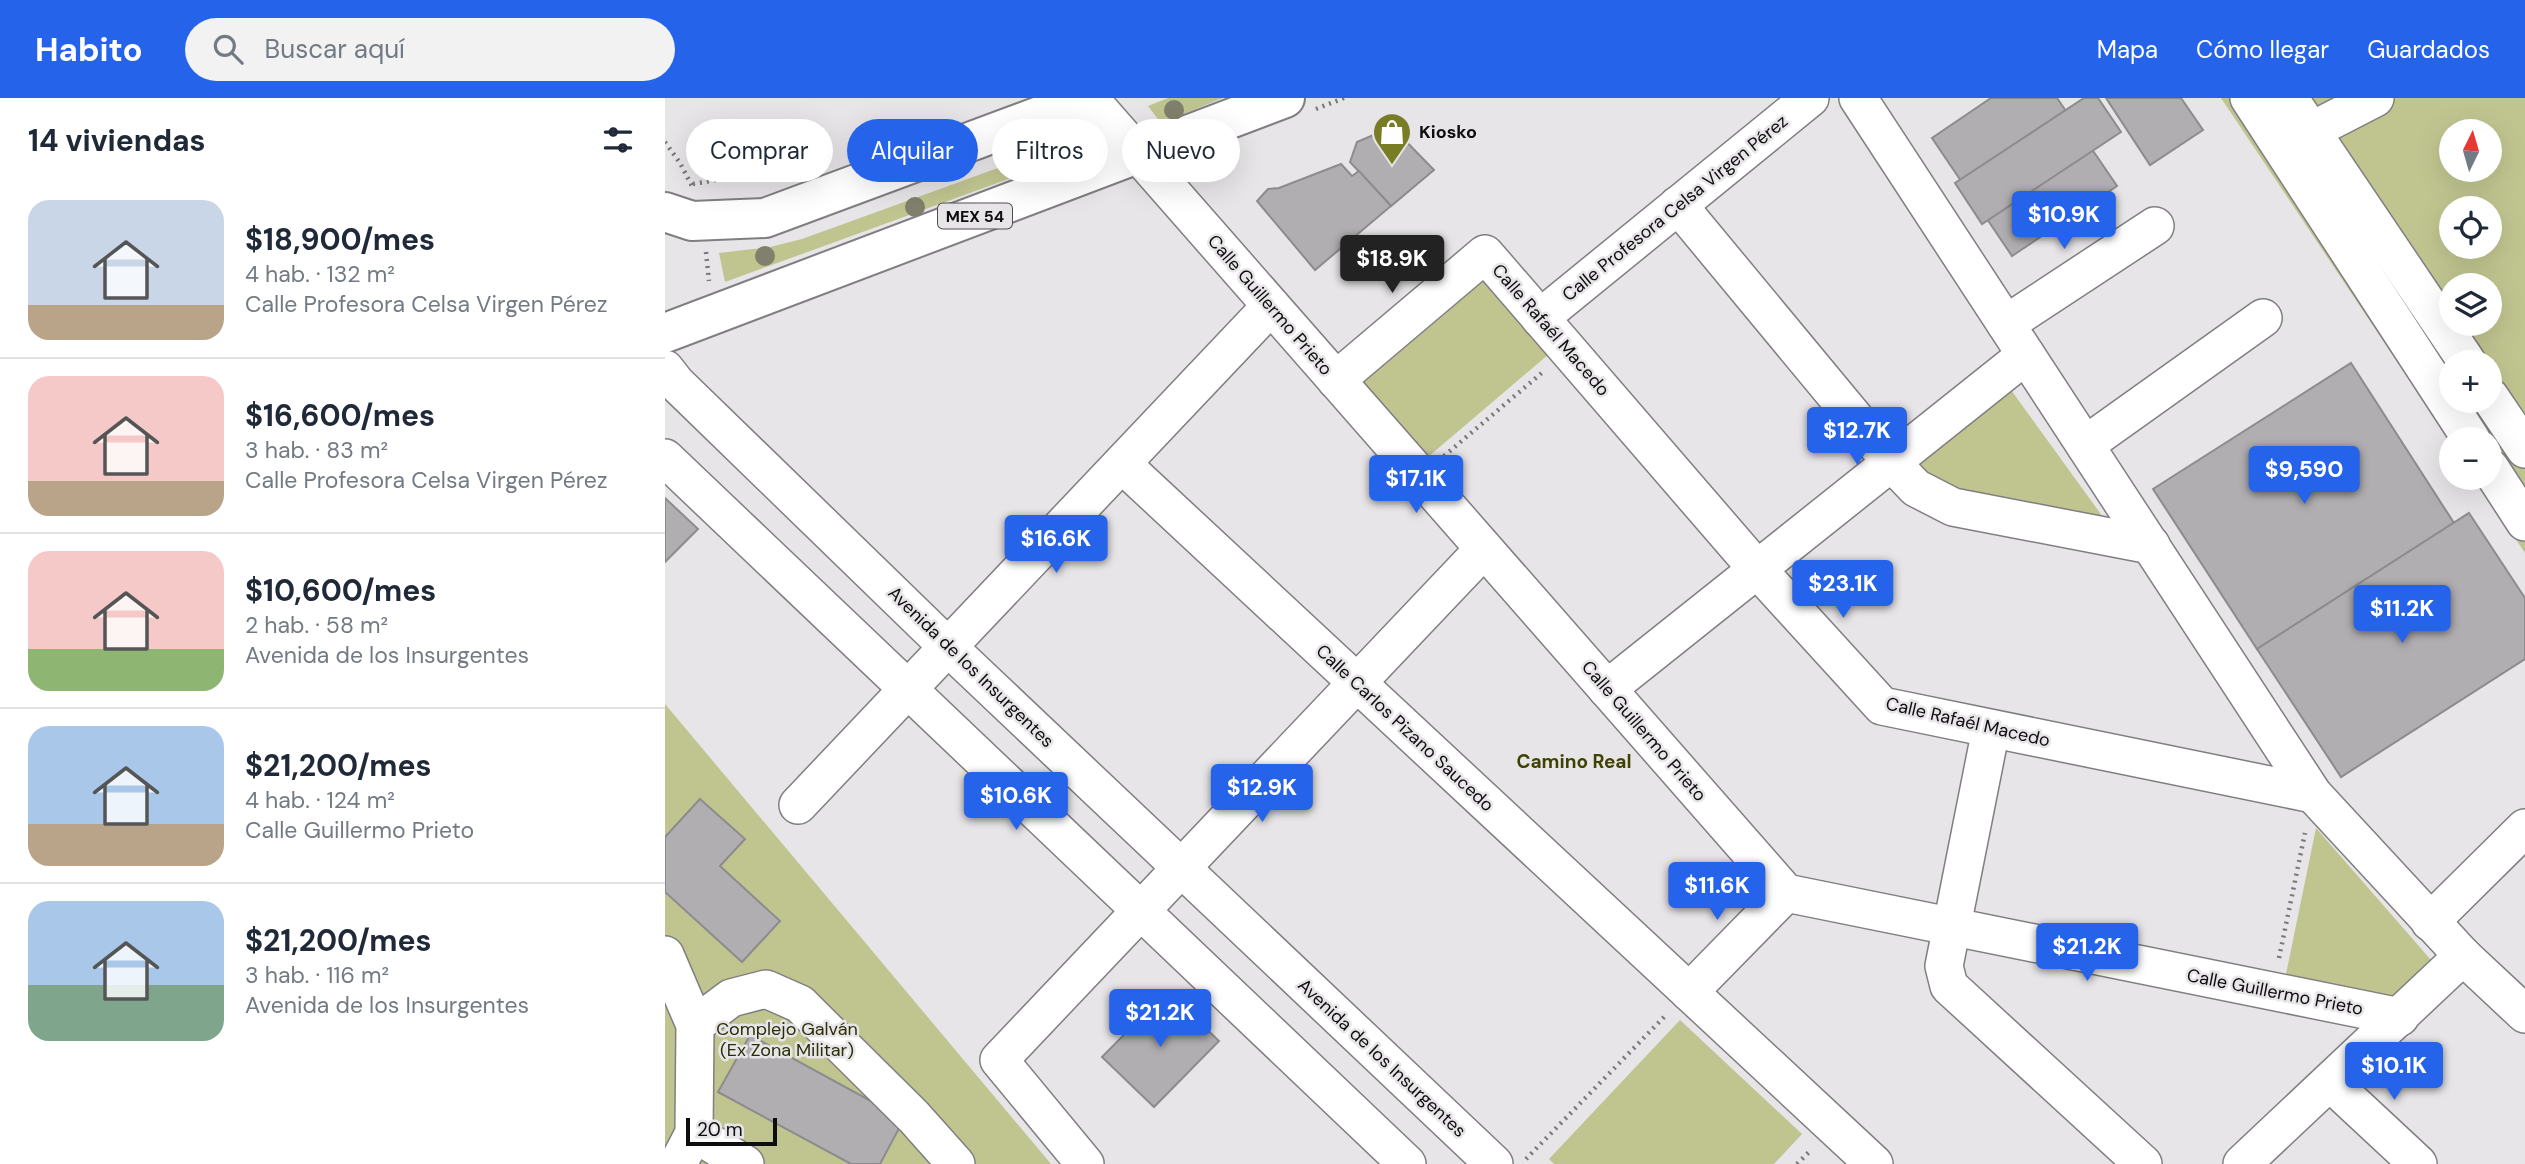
<!DOCTYPE html>
<html lang="es">
<meta charset="utf-8">
<style>
:root{--surface:#fff;--page:#f2f2f3;--text:#1f2937;--muted:#747a83;--line:#e0e1e3;--accent:#2563eb}
body{margin:0;font-family:"DM Sans",sans-serif;background:var(--page);color:var(--text);height:100vh;display:flex;flex-direction:column;font-size:26px;white-space:nowrap}
*{box-sizing:border-box;margin:0}
p{font-size:23px;color:var(--muted)}
.icon{flex:none;width:38px;height:38px;fill:none;stroke:currentColor;stroke-width:2;stroke-linecap:round;stroke-linejoin:round}
.map{position:relative;flex:1;overflow:hidden}
.sheet{display:flex;flex-direction:column;background:var(--surface);width:665px}
.sheet>*{flex:none}
.banner{position:absolute;left:21px;top:21px;width:665px;height:63px;display:flex;gap:14px}
.needle{width:46px;rotate:5deg}
.fabs{position:absolute;left:1774px;top:21px;display:grid;gap:14px}
.fabs a{display:grid;place-items:center;width:63px;height:63px;border-radius:50%;background:var(--surface);box-shadow:0 7px 28px #0002;font-size:35px}
.scale{position:absolute;left:21px;bottom:18px;width:91px;box-sizing:border-box;padding-left:7px;border:4px solid #0f0e0f;border-top:0;font-size:19px;line-height:24px;white-space:nowrap;color:#0f0e0f;-webkit-text-stroke:5px #e7e5e7;paint-order:stroke}
.price{position:absolute;translate:-50% -60px;padding:0 16px;border-radius:7px;background:var(--accent);color:#fff;font-size:23px;line-height:46px;filter:drop-shadow(0 2px 4px #0008)}
.price::after{content:'';position:absolute;left:50%;top:42px;width:21px;height:16px;margin-left:-10px;background:inherit;clip-path:polygon(0 0,100% 0,50% 100%)}
.price.current{background:#222;color:#fff}
ul{padding:0;list-style:none}
li{display:flex;align-items:center;gap:21px;height:175px;padding:0 28px}
li+li{border-top:2px solid var(--line)}
li span{display:grid;place-items:center;flex:none;width:196px;height:140px;border-radius:21px;color:#555}
li>.icon{margin-inline-start:auto}
span .icon{width:84px;height:84px;fill:#fffc;stroke-width:1}
li b{font-size:30px}
h2{display:flex;justify-content:space-between;align-items:center;height:84px;padding:0 28px;font-size:30px}
.pill{padding:0 24px;border-radius:32px;background:var(--surface);box-shadow:0 7px 28px #0002;font-size:24px;line-height:63px}
.pill.current{background:var(--accent);color:#fff}
header{display:flex;align-items:center;gap:42px;box-sizing:border-box;height:98px;padding:0 35px;background:var(--accent);color:#fff}
header strong{font-size:33px}
nav{display:flex;gap:38px;margin-inline-start:auto;font-size:24px}
.search{width:490px;height:63px;background:var(--page);display:flex;align-items:center;gap:18px;box-sizing:border-box;padding:0 24px;border-radius:38px;color:var(--muted);font-size:26px}
main{display:flex;flex:1;min-height:0}
.map>svg:first-child{display:block}
</style>
<header>
<strong>Habito</strong>
<div class="search"><svg class="icon" aria-label="search" viewBox="0 0 24 24"><circle cx="10" cy="10" r="6"/><path d="M15 15l6 6"/></svg>Buscar aquí</div>
<nav><a>Mapa</a><a>Cómo llegar</a><a>Guardados</a></nav>
</header>
<main>
<section class="sheet">
<h2>14 viviendas<svg class="icon" aria-label="filters" viewBox="0 0 24 24"><path d="M4 7h16M4 17h16"/><circle cx="9" cy="7" r="2"/><circle cx="15" cy="17" r="2"/></svg></h2>
<ul>
<li><span style="background:linear-gradient(#c9d6e8 75%,#b9a48a 0)"><svg class="icon" aria-label="home" viewBox="0 0 24 24"><path d="M3 11l9-7 9 7M6 9v11h12V9"/></svg></span><div><b>$18,900/mes</b><p>4 hab. · 132 m²</p><p>Calle Profesora Celsa Virgen Pérez</p></div></li>
<li><span style="background:linear-gradient(#f6c9c9 75%,#b9a48a 0)"><svg class="icon" aria-label="home" viewBox="0 0 24 24"><path d="M3 11l9-7 9 7M6 9v11h12V9"/></svg></span><div><b>$16,600/mes</b><p>3 hab. · 83 m²</p><p>Calle Profesora Celsa Virgen Pérez</p></div></li>
<li><span style="background:linear-gradient(#f6c9c9 70%,#8fb573 0)"><svg class="icon" aria-label="home" viewBox="0 0 24 24"><path d="M3 11l9-7 9 7M6 9v11h12V9"/></svg></span><div><b>$10,600/mes</b><p>2 hab. · 58 m²</p><p>Avenida de los Insurgentes</p></div></li>
<li><span style="background:linear-gradient(#a9c7e8 70%,#b9a48a 0)"><svg class="icon" aria-label="home" viewBox="0 0 24 24"><path d="M3 11l9-7 9 7M6 9v11h12V9"/></svg></span><div><b>$21,200/mes</b><p>4 hab. · 124 m²</p><p>Calle Guillermo Prieto</p></div></li>
<li><span style="background:linear-gradient(#a9c7e8 60%,#7fa58c 0)"><svg class="icon" aria-label="home" viewBox="0 0 24 24"><path d="M3 11l9-7 9 7M6 9v11h12V9"/></svg></span><div><b>$21,200/mes</b><p>3 hab. · 116 m²</p><p>Avenida de los Insurgentes</p></div></li>
</ul>
</section>
<div class="map">
<svg width="1860" height="1066" viewBox="0 0 1860 1066">
<rect width="100%" height="100%" fill="#e7e5e7"/>
<!-- green -->
<g fill="#c0c590" fill-rule="evenodd">
<path d="M503,0H558L496,25L483,8Z"/>
<path d="M1556,0H1860V455L1810,380H1825V341H1787V346ZM1787,33H1825V72H1787ZM1787,110H1825V149H1787ZM1787,187H1825V226H1787ZM1787,264H1825V303H1787Z"/>
<path d="M399,46L412,56L60,184L54,155L105,149L137,141Z"/>
<path d="M815,176L884,256L763,359L694,279Z"/>
<path d="M1341,285L1443,426L1289,398L1243,362Z"/>
<path d="M0,606L386,1066H0Z"/>
<path d="M1651,730L1766,862L1725,904L1620,881Z"/>
<path d="M1015,922L1137,1036L1109,1066H889L884,1061Z"/>
</g>
<!-- building -->
<g fill="#b0aeb0" stroke="#8d8b8d" stroke-width="2">
<path d="M1326,0H1392L1452,88L1347,158L1318,115L1345,97L1328,71L1300,89L1267,40Z"/>
<path d="M1419,0H1433L1456,34L1317,126L1290,85Z"/>
<path d="M1441,0H1516L1538,32L1485,67Z"/>
<path d="M727,29L769,72L726,108L685,64L692,44Z"/>
<path d="M676,66L687,78L694,73L726,108L650,172L592,103L603,91L614,90Z"/>
<path d="M1686,265L1789,425L1592,551L1488,391Z"/>
<path d="M0,400L33,431L0,464Z"/>
<path d="M1804,415L1860,500V561L1676,679L1592,551Z"/>
<path d="M35,701L80,741L55,768L115,823L77,864L0,794V739Z"/>
<path d="M502,893L554,943L489,1009L437,959Z"/>
<path d="M85,937L239,1021L215,1066H186L53,994Z"/>
</g>
<g fill="none" stroke-linecap="round" stroke-linejoin="round">
<defs>
<g id="minor">
<path d="M424,0L1121,795L1735,919"/>
<path d="M1193,0L1648,696L1798,858L1860,916"/>
<path d="M1584,0L1806,341"/>
<path d="M1624,0L1802,264"/>
<path d="M1625,47L1646,33L1710,0"/>
<path d="M1013,107L1226,364L1251,390L1288,409L1486,447"/>
<path d="M875,220L1145,0"/>
<path d="M1341,226L1490,128"/>
<path d="M0,271L11,285L283,549L829,1066"/>
<path d="M671,282L820,156L1092,471L1217,608L1648,696"/>
<path d="M1825,299L1860,351"/>
<path d="M1420,347L1598,220"/>
<path d="M0,360L742,1066"/>
<path d="M457,366L1209,1066"/>
<path d="M1825,370L1860,424"/>
<path d="M942,591L1361,257"/>
<path d="M1326,631L1279,868L1284,888L1478,1066"/>
<path d="M133,707L606,208"/>
<path d="M1765,824L1860,730"/>
<path d="M0,857L30,927L29,1035L13,1066"/>
<path d="M1024,894L1121,795"/>
<path d="M30,927L66,900L101,891L135,906L249,1019L291,1066"/>
<path d="M1665,984L1753,1066"/>
<path d="M29,1035L80,1066"/>
<path d="M420,1066L334,962L819,451"/>
<path d="M1577,1066L1798,858"/>
</g>
<g id="major">
<path d="M0,114L27,123L100,120L423,0"/>
<path d="M0,235L620,0"/>
</g>
</defs>
<!-- minor casing -->
<use href="#minor" stroke="#807e81" stroke-width="40"/>
<!-- major casing -->
<use href="#major" stroke="#807e81" stroke-width="42"/>
<!-- path -->
<g stroke="#797779" stroke-width="4.5" stroke-dasharray="2 5" stroke-linecap="butt">
<path d="M651,11L679,0"/>
<path d="M0,44L15,65L27,88"/>
<path d="M28,86L140,66"/>
<path d="M41,154L44,183"/>
<path d="M779,358L879,273"/>
<path d="M1614,860L1640,735"/>
<path d="M861,1061L1001,917"/>
<path d="M1132,1066L1146,1052"/>
</g>
<!-- minor -->
<use href="#minor" stroke="#fff" stroke-width="37"/>
<!-- major -->
<use href="#major" stroke="#fff" stroke-width="38"/>
</g>
<!-- trees -->
<g fill="#80806c">
<circle cx="509" cy="12" r="10"/>
<circle cx="366" cy="66" r="10"/>
<circle cx="250" cy="109" r="10"/>
<circle cx="100" cy="158" r="10"/>
</g>
<!-- icons -->
<defs>
<symbol id="shop-pin" viewBox="-11 -11 22 30"><path d="M0 17L-7.5 6A9.5 9.5 0 1 1 7.5 6Z" fill="#787c25" stroke="#e7e5e7"/><path d="M-5-2.5h2.3a2.7 3.5 0 0 1 5.4 0H5L5.5 6h-11ZM-1.5-2.5h3a1.5 2.3 0 0 0-3 0Z" fill="#fff"/></symbol>
</defs>
<g fill-rule="evenodd">
<use href="#shop-pin" x="705" y="12" width="44" height="60"/>
</g>
<g text-anchor="middle" dominant-baseline="central" stroke-width="5" stroke-linejoin="round" paint-order="stroke">
<!-- shield labels -->
<rect fill="#e7e5e7" stroke="#504e50" stroke-width="2" x="273" y="105.5" width="74" height="25" rx="5"/>
<g font-size="16" font-weight="bold" fill="#0f0e0f">
<text x="310" y="118">MEX 54</text>
</g>
<!-- poi labels -->
<g font-size="18" font-weight="bold" fill="#0f0e0f" stroke="#e7e5e7" text-anchor="start">
<text x="754" y="34">Kiosko</text>
</g>
<!-- street labels -->
<g font-size="18" fill="#0f0e0f" stroke="#e7e5e7">
<text transform="translate(1010 110) rotate(-39)">Calle Profesora Celsa Virgen Pérez</text>
<text transform="translate(605 207) rotate(49)">Calle Guillermo Prieto</text>
<text transform="translate(886 232) rotate(49)">Calle Rafaél Macedo</text>
<text transform="translate(306 569) rotate(44)">Avenida de los Insurgentes</text>
<text transform="translate(1303 624) rotate(13)">Calle Rafaél Macedo</text>
<text transform="translate(740 630) rotate(43)">Calle Carlos Pizano Saucedo</text>
<text transform="translate(979 633) rotate(49)">Calle Guillermo Prieto</text>
<text transform="translate(1610 894) rotate(11)">Calle Guillermo Prieto</text>
<text transform="translate(717 960) rotate(43)">Avenida de los Insurgentes</text>
</g>
<!-- park labels -->
<g font-size="18" fill="#2b2d07" stroke="#e7e5e7">
<text x="122" y="931">Complejo Galván<tspan x="122" dy="21">(Ex Zona Militar)</tspan></text>
</g>
<!-- neighbourhood labels -->
<g font-size="19" font-weight="bold" fill="#3f4201" stroke="#e7e5e7">
<text x="909" y="663">Camino Real</text>
</g>
</g>
</svg>
<div class="fabs">
<a><svg class="needle" viewBox="-14 -14 28 28"><path d="M0-13l5 13h-10z" fill="#e53935"/><path d="M0 13l5-13h-10z" fill="#747a83"/></svg></a>
<a><svg class="icon" aria-label="locate" viewBox="0 0 24 24"><circle cx="12" cy="12" r="6"/><path d="M12 2v4M12 18v4M2 12h4M18 12h4"/></svg></a>
<a><svg class="icon" aria-label="layers" viewBox="0 0 24 24"><path d="M12 4l9 5-9 5-9-5zM3 14l9 5 9-5"/></svg></a>
<a>+</a>
<a>−</a>
</div>
<div class="scale">20 m</div>
<b class="price" style="left:1399px;top:153px">$10.9K</b>
<b class="price current" style="left:727px;top:197px">$18.9K</b>
<b class="price" style="left:1192px;top:369px">$12.7K</b>
<b class="price" style="left:1639px;top:408px">$9,590</b>
<b class="price" style="left:751px;top:417px">$17.1K</b>
<b class="price" style="left:391px;top:477px">$16.6K</b>
<b class="price" style="left:1178px;top:522px">$23.1K</b>
<b class="price" style="left:1737px;top:547px">$11.2K</b>
<b class="price" style="left:597px;top:726px">$12.9K</b>
<b class="price" style="left:351px;top:734px">$10.6K</b>
<b class="price" style="left:1052px;top:824px">$11.6K</b>
<b class="price" style="left:1422px;top:885px">$21.2K</b>
<b class="price" style="left:495px;top:951px">$21.2K</b>
<b class="price" style="left:1729px;top:1004px">$10.1K</b>
<div class="banner">
<a class="pill">Comprar</a>
<a class="pill current">Alquilar</a>
<a class="pill">Filtros</a>
<a class="pill">Nuevo</a>
</div>
</div>
</main>
